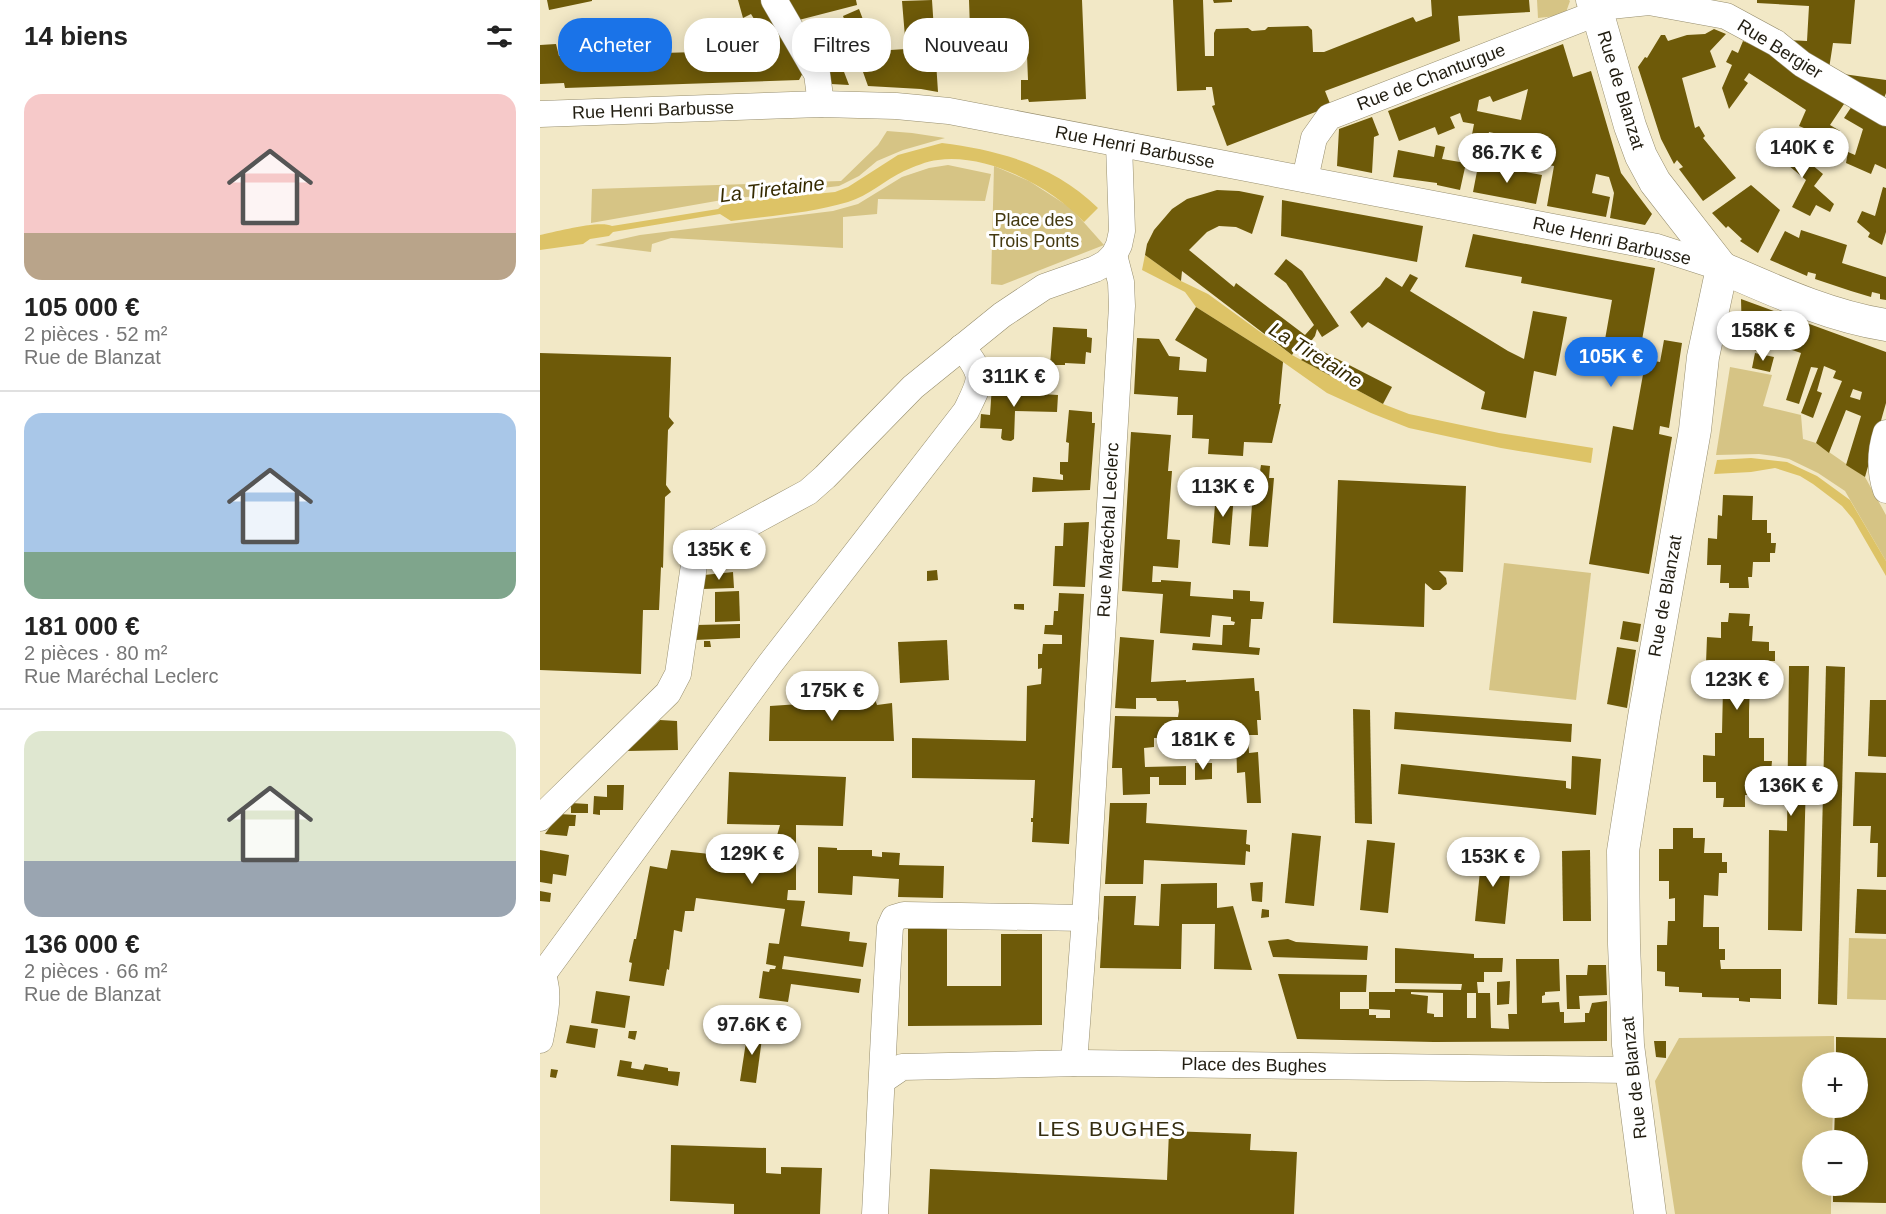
<!DOCTYPE html>
<html lang="fr">
<meta charset="utf-8">
<style>
:root{--surface:#fff;--page:#f2f2f2;--text:#222;--muted:#767676;--line:#e0e0e0;--accent:#1a73e8}
body{margin:0;font-family:Helvetica,sans-serif;background:var(--page);color:var(--text);height:100vh;display:flex;flex-direction:column;font-size:22px;white-space:nowrap}
*{box-sizing:border-box;margin:0}
p{font-size:20px;color:var(--muted)}
.icon{flex:none;width:33px;height:33px;fill:none;stroke:currentColor;stroke-width:2;stroke-linecap:round;stroke-linejoin:round}
.map{position:relative;flex:1;overflow:hidden}
.panel{display:flex;flex-direction:column;background:var(--surface);width:540px}
.panel>*{flex:none}
.banner{position:absolute;left:18px;top:18px;width:570px;height:54px;display:flex;gap:12px}
.controls{position:absolute;left:1262px;top:1052px;display:grid;gap:12px}
.controls a{display:grid;place-items:center;width:66px;height:66px;border-radius:50%;background:var(--surface);box-shadow:0 3px 15px #0003;font-size:30px}
.price{position:absolute;translate:-50% -51px;padding:0 14px;border-radius:21px;background:#fff;color:#222;font-size:20px;line-height:39px;filter:drop-shadow(0 2px 3px #0008)}
.price::after{content:'';position:absolute;left:50%;top:36px;width:18px;height:14px;margin-left:-9px;background:inherit;clip-path:polygon(0 0,100% 0,50% 100%)}
.price.current{background:var(--accent);color:#fff}
ul{padding:0;list-style:none}
li{display:grid;align-content:center;gap:12px;height:318px;padding:0 24px}
li+li{border-top:2px solid var(--line)}
li span{display:grid;place-items:center;height:186px;border-radius:18px;color:#555}
li>.icon{margin-inline-start:auto}
span .icon{width:108px;height:108px;fill:#fffc;stroke-width:1}
li b{font-size:26px}
h2{display:flex;justify-content:space-between;align-items:center;height:72px;padding:0 24px;font-size:26px}
.pill{padding:0 21px;border-radius:24px;background:var(--surface);box-shadow:0 3px 15px #0003;font-size:21px;line-height:54px}
.pill.current{background:var(--accent);color:#fff}
main{display:flex;flex:1;min-height:0}
.map>svg:first-child{display:block}
</style>
<main>
<section class="panel">
<h2>14 biens<svg class="icon" aria-label="filters" viewBox="0 0 24 24"><path d="M4 7h16M4 17h16"/><circle cx="9" cy="7" r="2"/><circle cx="15" cy="17" r="2"/></svg></h2>
<ul>
<li><span style="background:linear-gradient(#f6c9c9 75%,#b9a48a 0)"><svg class="icon" aria-label="home" viewBox="0 0 24 24"><path d="M3 11l9-7 9 7M6 9v11h12V9"/></svg></span><div><b>105 000 €</b><p>2 pièces · 52 m²</p><p>Rue de Blanzat</p></div></li>
<li><span style="background:linear-gradient(#a9c7e8 75%,#7fa58c 0)"><svg class="icon" aria-label="home" viewBox="0 0 24 24"><path d="M3 11l9-7 9 7M6 9v11h12V9"/></svg></span><div><b>181 000 €</b><p>2 pièces · 80 m²</p><p>Rue Maréchal Leclerc</p></div></li>
<li><span style="background:linear-gradient(#dfe7d0 70%,#9aa5b1 0)"><svg class="icon" aria-label="home" viewBox="0 0 24 24"><path d="M3 11l9-7 9 7M6 9v11h12V9"/></svg></span><div><b>136 000 €</b><p>2 pièces · 66 m²</p><p>Rue de Blanzat</p></div></li>
</ul>
</section>
<div class="map">
<svg width="1346" height="1214" viewBox="0 0 1346 1214">
<rect width="100%" height="100%" fill="#f2e8c6"/>
<!-- green -->
<g fill="#d6c485">
<path d="M997,0H1029L1030,1L1025,15L998,18Z"/>
<path d="M347,131L372,133L405,138L363,150L337,161L319,176L299,186L182,200L51,223L52,189L301,181L338,145Z"/>
<path d="M408,165L451,174L445,201L338,199L337,214L303,217V248L131,238L112,244L111,252L55,245L100,235L293,211L318,204L362,177L389,168Z"/>
<path d="M454,166L489,181L531,208L564,245L462,285L451,284Z"/>
<path d="M1190,367L1232,375L1223,406L1261,415L1263,439L1276,443L1325,477L1346,515V561L1305,491L1278,473L1249,459L1234,456L1219,454L1176,455Z"/>
<path d="M964,563L1051,573L1036,700L949,690Z"/>
<path d="M1309,938L1346,939V1000L1307,999Z"/>
<path d="M1294,1036V1062H1272V1107H1293L1292,1140H1272V1185H1291V1214H1135L1115,1081L1139,1038Z"/>
</g>
<!-- water -->
<g fill="#ddc366">
<path d="M402,143C459,150 516,166 558,208L544,222C512,187 447,153 398,160C387,161 373,167 364,171C345,180 328,196 308,202C271,213 230,216 191,221L180,214L73,232L69,236L50,239L43,244L0,250V235C16,232 59,220 72,226L178,209L185,203L295,192L308,187L358,155Z"/>
<path d="M605,255L641,281L668,294L752,355L843,404L869,414L959,433L1053,448L1051,463L961,448L869,428L831,413L787,393L743,362L656,307L645,292L602,270Z"/>
<path d="M1211,458L1247,462L1277,476L1310,500L1346,561V576L1313,519L1302,506L1273,484L1260,476L1235,468L1211,472L1174,474L1177,460Z"/>
</g>
<!-- building -->
<g fill="#6e5a09" fill-rule="evenodd">
<path d="M7,0H52V1L9,10Z"/>
<path d="M198,0H226L264,71L259,80L25,88L24,83L0,84V45L16,44L19,56L157,52L152,32L193,25L198,50L230,45L211,14L203,18Z"/>
<path d="M243,0H316L317,5L255,21Z"/>
<path d="M392,0L398,92L381,89L328,86L303,16L319,9L335,51L366,49L362,1Z"/>
<path d="M429,0H542L546,99L489,102L488,99L481,100V80H488L487,55L431,58Z"/>
<path d="M633,0H663L665,56H674V33L676,29L708,28L712,31L725,30L728,27L768,26L772,30L773,52H784L873,17L876,22L892,16L891,0H989L990,12L918,16L920,41L785,91L791,106L687,146L672,106L675,105L672,87H666V90L637,91Z"/>
<path d="M673,0H692V2L674,3Z"/>
<path d="M1217,0H1315L1311,44L1293,43L1288,75L1247,40L1267,41L1269,6L1217,3Z"/>
<path d="M280,25L286,42L288,41L294,57L299,65L301,64L309,85L291,84L261,32Z"/>
<path d="M1174,29L1186,34L1170,51L1176,67L1142,78L1155,128L1159,126L1165,136L1163,138L1196,178L1163,201L1139,169L1143,167L1137,160L1134,164L1121,139L1098,67L1105,57L1107,58L1121,35H1125L1128,41L1147,35L1165,34Z"/>
<path d="M1203,41L1231,52L1306,101L1290,125L1300,131L1298,136L1291,132L1288,138L1259,126L1266,110L1209,73L1204,80L1208,83L1189,109L1182,88L1192,65L1186,62L1192,50L1198,53Z"/>
<path d="M1023,44L1033,77L1051,71L1081,173L1112,214L1105,225L1070,218L1074,193L1069,177L1056,174L1052,193L1070,197L1066,217L1007,206L1014,166L973,159L977,138L949,132L945,148L930,145L934,124L923,122L920,113L910,117L915,128L898,135L895,127L859,141L848,111ZM988,89L981,120L937,111L939,100L950,96L953,102Z"/>
<path d="M1296,73L1346,80V93L1342,103Z"/>
<path d="M1312,106L1346,125V169L1335,164L1331,174L1306,163L1308,152L1315,155L1323,129L1304,118Z"/>
<path d="M832,117L839,135L834,137L832,173L797,166L799,129Z"/>
<path d="M1233,136L1270,166L1271,164L1283,174L1274,186L1294,204L1290,212L1276,205L1270,216L1252,207L1266,180L1225,146Z"/>
<path d="M896,145L905,147L902,159L926,163L920,190L897,185V183L853,177L858,150L894,157Z"/>
<path d="M939,161L946,162L945,165L1002,175L996,204L933,192Z"/>
<path d="M1211,185L1240,210L1218,253L1200,241L1202,239L1188,226L1186,228L1172,213Z"/>
<path d="M1343,187L1346,188V232L1342,245L1328,237L1330,233L1317,222L1322,211L1335,216Z"/>
<path d="M677,190L699,191L724,196L712,234L696,227L679,226L667,232L649,250L694,287L696,283L765,335L774,325L746,283L734,274L746,259L762,271L799,326L782,337L777,329L775,336L769,344L760,342L752,355L642,271L641,281L605,255L607,244L614,230L632,209L647,199Z"/>
<path d="M742,200L883,226L877,262L741,236Z"/>
<path d="M1261,230L1307,245L1302,263L1346,277V300L1340,299V294L1332,292L1331,297L1311,291L1275,279L1276,274L1268,272L1267,276L1230,260L1245,231L1259,238Z"/>
<path d="M933,234L1115,268L1098,362L1104,363L1105,359L1120,362L1124,340L1142,343L1129,428L1120,426L1119,434L1132,437L1109,574L1049,564L1073,426L1093,430L1104,369L1061,362L1072,300L981,283L982,277L925,267Z"/>
<path d="M870,274L878,278L870,291L968,351L984,359L993,311L1027,317L1016,376L994,371L986,418L941,409L945,392L828,322L822,328L810,312L840,286L846,277L862,287Z"/>
<path d="M1201,299L1346,352V403L1325,477L1306,465L1321,416L1306,410L1289,453L1276,443L1302,381L1293,378L1296,371L1284,366L1277,391L1282,393L1273,418L1261,413L1278,368L1271,367L1259,404L1246,400L1261,353L1240,346L1239,350L1219,345L1218,351L1200,346L1202,339ZM1313,389L1322,392L1320,400L1310,397Z"/>
<path d="M656,307L743,362L739,404H741L732,443L704,442L703,456L668,454L669,439L652,438L653,415H637L638,397L594,394L597,338L619,339L629,356L640,357L639,370L666,372L667,359L635,340Z"/>
<path d="M513,327L547,329V337L552,338L551,353L546,352L545,364L525,363V365H510Z"/>
<path d="M776,348L852,387L843,404L761,360Z"/>
<path d="M0,353L131,357L129,417L134,423L128,430L126,485L131,492L125,497L123,568L121,567L119,610H103L101,674L0,670Z"/>
<path d="M1215,353L1234,357L1230,372L1212,368Z"/>
<path d="M452,385L486,387V393L518,395L517,412L475,411L474,439L471,441L463,440L461,438L462,429L440,428L441,414L450,415Z"/>
<path d="M529,410L552,412V423H555L550,490L492,492L493,477L523,480V475L520,474V462H528L529,443L526,442Z"/>
<path d="M591,432L631,435L628,471H632L627,539L640,540L638,568L613,566L612,582H621V580L651,582L650,596L693,599V590L710,591V601L724,602L722,619H711L709,647L720,648L719,655L652,650L653,643L682,645L683,625H694L695,622L691,621V617L672,615L670,637L620,633L623,594L582,591Z"/>
<path d="M721,465L730,466L729,478H734L728,547L709,546L714,477H719Z"/>
<path d="M798,480L926,486L923,572L899,571L906,578L907,584L900,590H893L885,583L884,627L793,623Z"/>
<path d="M676,492L694,494L690,545L672,543Z"/>
<path d="M1183,495L1213,496L1212,520H1227V533H1231V543H1236L1235,553H1230V562H1213L1212,577H1208L1209,588H1189V583H1180L1181,565H1167L1168,538L1177,539L1178,515L1182,516Z"/>
<path d="M549,522L545,587L513,586L515,546H523L524,523Z"/>
<path d="M397,570L398,580L387,581V571Z"/>
<path d="M193,572L194,588L162,589L164,575Z"/>
<path d="M199,591L200,621L175,622V592Z"/>
<path d="M519,593L544,594L529,844L492,842L493,822H491V818H493L495,780L372,778V738L486,741L487,686L501,684L502,668L498,669V654H502L503,644H522V635L504,634L505,625H513L514,611H518Z"/>
<path d="M474,604H484V610L474,609Z"/>
<path d="M1189,613L1210,614L1209,626H1213L1212,641L1229,642V651H1235V661H1226L1225,684H1210L1209,711V738H1224V761H1232L1231,772H1227V781H1208V795H1205V807H1183L1184,798H1176V782H1163V755L1175,756V733H1182L1183,688H1177L1178,664L1166,663L1167,637L1181,638V622H1188Z"/>
<path d="M1083,621L1101,624L1098,642L1080,639Z"/>
<path d="M200,624V638L155,640L156,625Z"/>
<path d="M580,637L614,640L611,682L646,680V682L714,678L715,691H719L721,720H717L718,735H708L709,753L718,752L721,803H707L705,772L697,773L696,736L614,738V747L604,748L605,767L646,766V785H619V777H610V794L583,795L582,768H572L575,716L638,717L639,711L638,701H617L616,698H596V709L575,708Z"/>
<path d="M407,640L409,680L360,683L358,642Z"/>
<path d="M164,641H170L171,647H164Z"/>
<path d="M1077,647L1096,650L1087,708L1067,704Z"/>
<path d="M1249,666H1269L1262,931L1228,930L1229,830L1247,831Z"/>
<path d="M1286,666L1305,667L1297,1005L1278,1004Z"/>
<path d="M335,699L337,705L352,703L354,741H229L230,706Z"/>
<path d="M1330,700H1346V757L1328,756Z"/>
<path d="M813,709L830,710L832,824L815,823Z"/>
<path d="M855,712L1032,724L1031,742L854,729Z"/>
<path d="M120,720L137,721L138,750L87,751Z"/>
<path d="M1032,756L1061,759L1056,815L858,794L861,764L1026,781V788L1031,789Z"/>
<path d="M655,763H672V779L655,780Z"/>
<path d="M189,772L306,777L303,826L256,825V890H248L247,900L265,901L261,926L310,932L309,941L327,943L323,967L244,956L242,969L321,979L319,993L251,984L248,1002L219,998L223,971L229,972L230,969H235L236,966L226,964L229,943L239,944L245,909L156,898L154,911H145L142,932L134,930L129,970L127,969L124,986L89,981L92,963L89,962L94,939H96L110,866L127,869L131,850L230,860L240,825L187,824Z"/>
<path d="M1315,772L1346,773V877H1337L1338,843H1330L1331,826H1313Z"/>
<path d="M67,785H84L83,810H60V815L53,814L54,796L67,797Z"/>
<path d="M31,803L48,804V813H31Z"/>
<path d="M570,803H607L606,823L707,830L706,844L710,845V852L706,851L705,865L604,860L603,884H565Z"/>
<path d="M19,814L36,815L35,826H29L27,836L5,834Z"/>
<path d="M1133,828H1153V838H1165L1164,853H1182V862H1187V873H1179L1178,896L1164,895L1163,927H1179V949H1185V960H1180L1181,969H1241V999L1210,998V1002L1199,1001V998L1162,997V993L1139,992V987L1125,986V972L1117,971V945H1127L1128,921H1135V898L1129,899V881H1119V849H1133Z"/>
<path d="M752,833L781,836L774,906L745,903Z"/>
<path d="M827,840L855,843L848,913L820,910Z"/>
<path d="M278,847L297,848V850H332V856L342,857V852L360,853L359,865L404,866L403,898L358,897L359,879L313,876L312,895L278,893Z"/>
<path d="M0,850L29,855L26,876L13,874L12,884L0,882Z"/>
<path d="M1050,850L1051,921H1023L1022,851Z"/>
<path d="M942,851L972,855L965,924L935,921Z"/>
<path d="M723,882L722,902L712,901L710,883Z"/>
<path d="M677,883V908L693,906L712,970L674,969L675,924H642L641,969L560,968L564,896H596L594,925L619,926L621,884Z"/>
<path d="M1317,889L1346,890V934L1315,933Z"/>
<path d="M0,891L11,893L10,902L0,901Z"/>
<path d="M722,909L729,910V917L721,918Z"/>
<path d="M368,929H407V986H461V934H502V1025L368,1026Z"/>
<path d="M748,939L756,942L828,946L827,960L733,957L728,941Z"/>
<path d="M855,948L934,954V958H963L962,972H944V982H937L938,993H950L951,1028L969,1029L968,1014H977L976,959H1019L1020,991L1005,992V995L1002,996V1003L1019,1002L1020,1012H1024V1023L1045,1022V1013H1049L1052,1003L1067,1001V1041L894,1042L757,1039L738,974L827,975L826,992H800V1009H829V1015H836V1018H850V1010L829,1009V992H855V989L921,990L922,984L855,983ZM871,992L903,993V1017H894V1014L887,1013L888,996L871,994ZM927,993H936V1018H927Z"/>
<path d="M1048,965H1066L1067,995L1039,996L1040,1009H1027L1026,975H1047Z"/>
<path d="M970,981L969,1004L957,1005V982Z"/>
<path d="M56,991L90,996L85,1028L51,1023Z"/>
<path d="M30,1025L58,1029L55,1048L26,1043Z"/>
<path d="M208,1029L223,1031L216,1083L200,1081Z"/>
<path d="M89,1031H97L95,1040L88,1038Z"/>
<path d="M1296,1037L1346,1038V1203L1293,1202V1185H1317V1140H1294L1295,1107H1317V1062H1296Z"/>
<path d="M1114,1041H1126V1058L1116,1057Z"/>
<path d="M80,1060L92,1062L91,1068L103,1070L105,1064L128,1068V1071L140,1072L138,1086L77,1076Z"/>
<path d="M11,1069L18,1070L16,1078L10,1077Z"/>
<path d="M629,1131L711,1134L710,1150L757,1152L754,1214H388L390,1169L627,1180Z"/>
<path d="M131,1145L226,1148V1173L241,1174V1167L282,1168L280,1214H194V1204L130,1201Z"/>
</g>
<g fill="none" stroke-linecap="round" stroke-linejoin="round">
<defs>
<g id="minor">
<path d="M234,0L277,74L281,104"/>
<path d="M0,114L281,104L356,106L409,111L1117,247L1182,268"/>
<path d="M765,179L774,138L789,117L1044,18L1070,6L1109,2L1186,16L1236,43L1262,64L1346,113"/>
<path d="M1346,433C1340,452 1340,472 1346,490"/>
<path d="M0,818L128,693L138,674L154,565L158,557L174,543L268,492L285,477L373,387L462,315L504,287L555,269L566,263L574,255L579,245L582,231L579,144"/>
<path d="M0,970C12,989 4,1019 0,1040"/>
<path d="M3,974L230,664L426,411C442,378 445,377 422,347"/>
<path d="M534,1063L545,918L582,306L581,282L574,255"/>
<path d="M343,1080L362,1067L541,1063L1091,1070"/>
<path d="M335,1214C340,1118 344,1022 350,927L354,918L364,915L545,918"/>
</g>
<g id="tertiary">
<path d="M1052,0L1057,11L1090,126L1101,156L1115,182L1182,268L1163,357L1155,430L1104,717L1083,851L1084,944L1088,1045L1110,1214"/>
<path d="M1182,268C1235,291 1289,316 1346,325"/>
</g>
</defs>
<!-- minor casing -->
<use href="#minor" stroke="#978e6e" stroke-width="27"/>
<!-- tertiary casing -->
<use href="#tertiary" stroke="#978e6e" stroke-width="33"/>
<!-- minor -->
<use href="#minor" stroke="#fff" stroke-width="26"/>
<!-- tertiary -->
<use href="#tertiary" stroke="#fff" stroke-width="32"/>
</g>
<g text-anchor="middle" dominant-baseline="central" stroke-width="6" stroke-linejoin="round" paint-order="stroke">
<!-- street labels -->
<g font-size="18" fill="#211d11" stroke="#fff">
<text transform="translate(1240 49) rotate(32)">Rue Bergier</text>
<text transform="translate(891 77) rotate(-21)">Rue de Chanturgue</text>
<text transform="translate(1081 90) rotate(73)">Rue de Blanzat</text>
<text transform="translate(113 110) rotate(-2)">Rue Henri Barbusse</text>
<text transform="translate(595 147) rotate(11)">Rue Henri Barbusse</text>
<text transform="translate(1072 241) rotate(13)">Rue Henri Barbusse</text>
<text transform="translate(568 530) rotate(-87)">Rue Maréchal Leclerc</text>
<text transform="translate(1125 596) rotate(-80)">Rue de Blanzat</text>
<text transform="translate(714 1065) rotate(1)">Place des Bughes</text>
<text transform="translate(1094 1078) rotate(-96)">Rue de Blanzat</text>
</g>
<!-- park labels -->
<g font-size="18" fill="#443910" stroke="#fff">
<text x="494" y="220">Place des<tspan x="494" dy="21">Trois Ponts</tspan></text>
</g>
<!-- water labels -->
<g font-size="20" font-style="italic" fill="#352a00" stroke="#fff">
<text transform="translate(232 189) rotate(-7)">La Tiretaine</text>
<text transform="translate(776 355) rotate(32)">La Tiretaine</text>
</g>
<!-- quarter labels -->
<g font-size="21" letter-spacing="1.5" fill="#352d10" stroke="#fff">
<text x="572" y="1128">LES BUGHES</text>
</g>
</g>
</svg>
<div class="controls">
<a>+</a>
<a>−</a>
</div>
<b class="price" style="left:1262px;top:179px">140K €</b>
<b class="price" style="left:967px;top:184px">86.7K €</b>
<b class="price" style="left:1223px;top:362px">158K €</b>
<b class="price current" style="left:1071px;top:388px">105K €</b>
<b class="price" style="left:474px;top:408px">311K €</b>
<b class="price" style="left:683px;top:518px">113K €</b>
<b class="price" style="left:179px;top:581px">135K €</b>
<b class="price" style="left:1197px;top:711px">123K €</b>
<b class="price" style="left:292px;top:722px">175K €</b>
<b class="price" style="left:663px;top:771px">181K €</b>
<b class="price" style="left:1251px;top:817px">136K €</b>
<b class="price" style="left:212px;top:885px">129K €</b>
<b class="price" style="left:953px;top:888px">153K €</b>
<b class="price" style="left:212px;top:1056px">97.6K €</b>
<div class="banner">
<a class="pill current">Acheter</a>
<a class="pill">Louer</a>
<a class="pill">Filtres</a>
<a class="pill">Nouveau</a>
</div>
</div>
</main>
